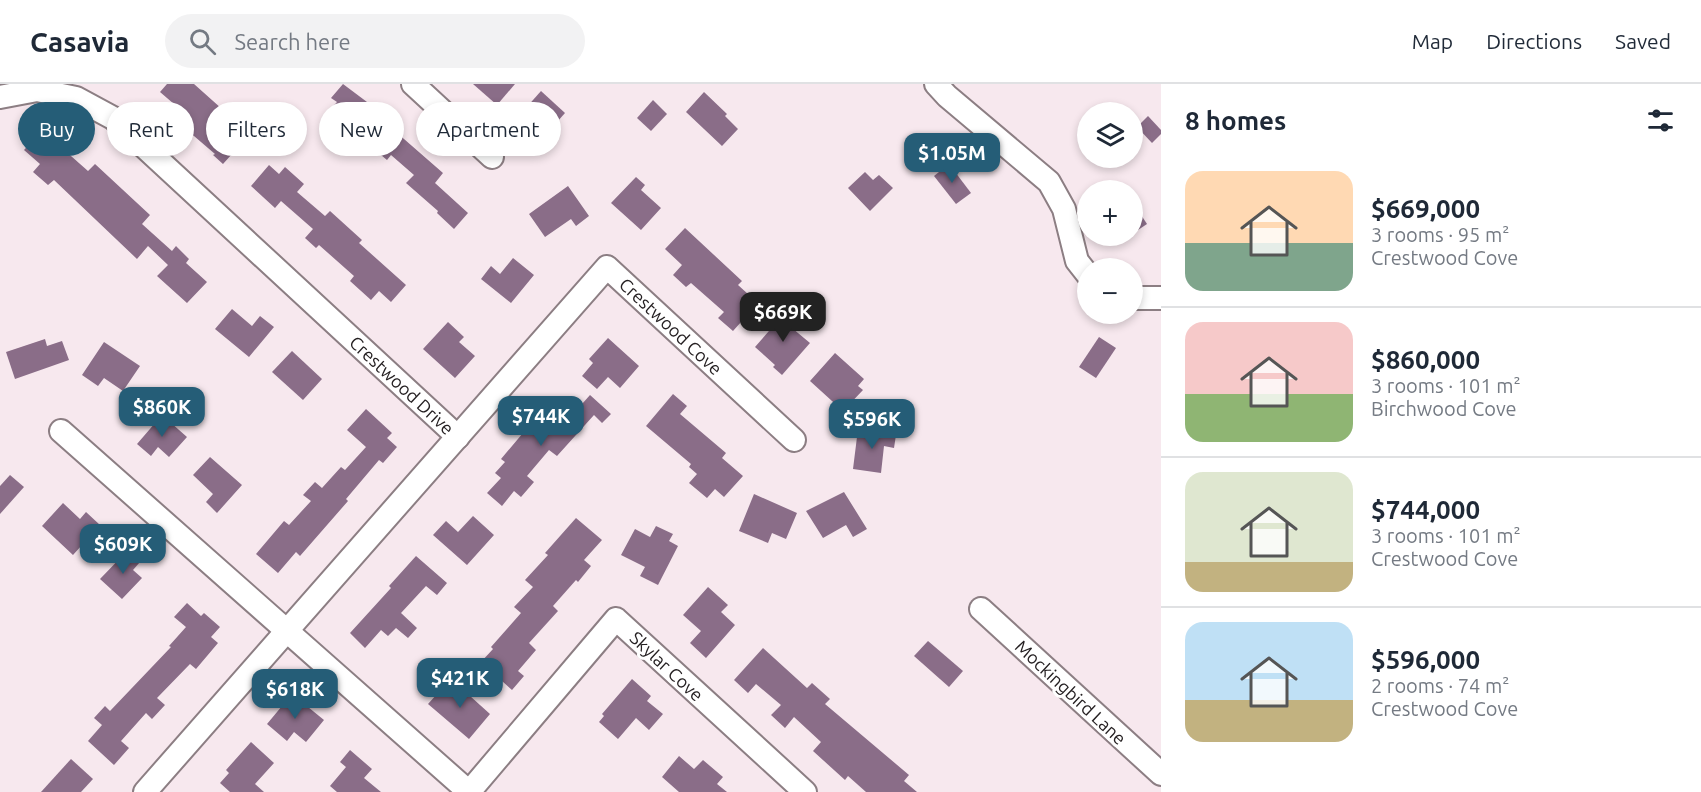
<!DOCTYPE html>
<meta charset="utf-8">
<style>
:root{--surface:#fff;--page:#f2f2f3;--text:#1f2937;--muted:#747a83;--line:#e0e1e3;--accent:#255d77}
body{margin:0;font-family:Ubuntu,sans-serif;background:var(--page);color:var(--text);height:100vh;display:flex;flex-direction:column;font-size:22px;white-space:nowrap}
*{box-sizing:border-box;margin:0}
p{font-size:20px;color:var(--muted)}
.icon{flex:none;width:33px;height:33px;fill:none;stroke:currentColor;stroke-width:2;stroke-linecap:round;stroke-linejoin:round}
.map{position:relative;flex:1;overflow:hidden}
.drawer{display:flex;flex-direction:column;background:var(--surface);width:540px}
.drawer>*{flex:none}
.banner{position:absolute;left:18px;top:18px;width:570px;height:54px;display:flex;gap:12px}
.buttons{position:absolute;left:1077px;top:18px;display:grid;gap:12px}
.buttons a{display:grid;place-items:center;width:66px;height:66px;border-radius:50%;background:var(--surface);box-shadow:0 3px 9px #0003;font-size:30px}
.price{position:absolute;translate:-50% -51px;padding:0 14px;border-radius:12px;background:var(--accent);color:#fff;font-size:20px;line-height:39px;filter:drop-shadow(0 2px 3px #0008)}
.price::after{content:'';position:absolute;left:50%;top:36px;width:18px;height:14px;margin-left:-9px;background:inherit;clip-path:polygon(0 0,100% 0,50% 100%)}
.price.active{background:#222;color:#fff}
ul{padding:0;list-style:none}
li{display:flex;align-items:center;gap:18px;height:150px;padding:0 24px}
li+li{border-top:2px solid var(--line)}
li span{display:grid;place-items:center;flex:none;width:168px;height:120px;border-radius:18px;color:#555}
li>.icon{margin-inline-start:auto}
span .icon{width:72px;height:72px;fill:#fffc;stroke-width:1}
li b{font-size:26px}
h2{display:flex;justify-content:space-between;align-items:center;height:72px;padding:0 24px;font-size:26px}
.pill{padding:0 21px;border-radius:27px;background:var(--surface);box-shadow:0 3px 9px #0003;font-size:21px;line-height:54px}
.pill.active{background:var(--accent);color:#fff}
header{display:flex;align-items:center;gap:36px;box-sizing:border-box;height:84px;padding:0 30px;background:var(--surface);border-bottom:2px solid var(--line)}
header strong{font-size:28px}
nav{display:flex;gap:33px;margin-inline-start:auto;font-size:21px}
.search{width:420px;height:54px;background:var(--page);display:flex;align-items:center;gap:15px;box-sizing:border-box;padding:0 21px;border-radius:33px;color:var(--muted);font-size:22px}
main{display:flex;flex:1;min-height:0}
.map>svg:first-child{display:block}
</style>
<header>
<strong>Casavia</strong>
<div class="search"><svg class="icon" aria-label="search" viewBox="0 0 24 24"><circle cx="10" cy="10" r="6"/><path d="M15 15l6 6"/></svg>Search here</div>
<nav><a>Map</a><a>Directions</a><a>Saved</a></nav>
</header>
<main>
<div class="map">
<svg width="1161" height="708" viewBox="0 0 1161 708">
<rect width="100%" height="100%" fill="#f7e8ee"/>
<!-- building -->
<g fill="#8a6d88">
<path d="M167,0H194L250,50L223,80L213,71L215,70L166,28L174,20L160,8Z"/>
<path d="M343,0L367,18L365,21L443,89L435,99L468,129L454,145L437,129L438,127L406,99L414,91L391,71L387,76L346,42L344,44L327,29L337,18L331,14Z"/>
<path d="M473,0H515L497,21Z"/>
<path d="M541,7L565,29L549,47L525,25Z"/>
<path d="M704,8L727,30L725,32L738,45L722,62L686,28Z"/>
<path d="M653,16L667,30L651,47L637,34Z"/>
<path d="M1148,32L1161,46V50L1152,59L1137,43Z"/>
<path d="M36,53L48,64L54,57L88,87L95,80L150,131L142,140L172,167L176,162L189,175L186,179L207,198L187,219L157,192L168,181L148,162L137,175L54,96L48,101L33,88L40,80L24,66Z"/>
<path d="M949,80L971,109L956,120L934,92Z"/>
<path d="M269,81L279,90L285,83L304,100L297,108L325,132L330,127L362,156L359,159L406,201L391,218L379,207L371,216L350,197L354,192L319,161L316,164L305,154L313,145L281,117L275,124L251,102Z"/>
<path d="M865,88L873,96L879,91L893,104L870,127L848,104Z"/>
<path d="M636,93L645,101L641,106L661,124L641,146L611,119Z"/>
<path d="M568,102L589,132L576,142L571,135L545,153L529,130Z"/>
<path d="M1132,117L1147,140L1132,150Z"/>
<path d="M685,144L742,197L738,201L758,219L733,247L718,234L724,228L691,199L686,203L673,191L682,181L665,165Z"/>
<path d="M513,174L534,191L511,219L481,195L491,182L500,190Z"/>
<path d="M232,225L252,242L260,232L274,243L249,273L215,245Z"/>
<path d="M788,225L800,235L792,244L810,259L782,291L773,283L775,281L755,263Z"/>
<path d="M448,238L464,253L459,258L475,272L455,294L423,265Z"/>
<path d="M1099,253L1116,264L1096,294L1079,283Z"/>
<path d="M608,254L639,282L620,304L608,293L597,305L582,292L593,279L589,275Z"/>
<path d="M45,255L47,262L62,257L69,276L15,295L6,268Z"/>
<path d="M104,258L140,282L123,307L104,294L98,302L82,291Z"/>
<path d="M292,267L322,295L303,316L272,288Z"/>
<path d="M835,269L864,295L858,302L863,306L843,327L810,297Z"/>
<path d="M673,310L687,322L680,330L726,369L722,374L743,392L724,413L715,405L707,414L689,399L697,390L689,383L691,380L646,342Z"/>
<path d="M590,311L611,330L602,339L594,331L557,372L549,366L527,392L534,398L521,413L514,407L502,422L487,409L501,394L495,389L505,378L501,375L539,330L550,340L566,322L574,329Z"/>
<path d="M366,325L392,349L387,354L397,363L383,379L379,376L346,415L348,417L300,472L296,468L278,489L256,470L284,437L289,441L311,417L303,411L315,398L322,404L341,383L345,386L366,363L347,346Z"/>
<path d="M162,331L187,353L169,373L158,363L151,372L137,360Z"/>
<path d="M858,345L896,351L894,364L884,362L881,389L853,385Z"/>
<path d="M210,373L242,401L217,429L206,418L213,410L193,391Z"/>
<path d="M10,391L24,403L0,430V402Z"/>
<path d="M844,408L867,445L853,453L846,441L823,454L806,427Z"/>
<path d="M754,410L797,429L786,455L772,449L768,459L739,447Z"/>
<path d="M63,419L80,435L86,428L100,441L73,471L42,442Z"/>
<path d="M473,432L494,451L467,481L433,451L446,437L458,448Z"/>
<path d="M576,434L602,456L584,476L591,482L578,498L576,496L553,522L558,527L529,559L536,566L518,587L524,592L512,606L481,578L493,565L491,563L521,529L514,523L533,503L525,496L548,471L545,469Z"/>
<path d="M656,442L673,450L669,457L678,462L658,501L640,492L645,483L621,471L635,445L650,453Z"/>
<path d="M128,466L140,478L133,486L142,494L122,515L100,495Z"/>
<path d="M416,472L447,499L437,511L426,502L401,529L417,544L408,554L396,544L388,552L381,546L365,564L350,549L391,504L389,502Z"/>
<path d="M708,503L728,521L721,528L735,541L706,574L690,559L701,547L683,531Z"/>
<path d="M187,519L201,532L204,529L220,543L211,553L218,559L196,585L190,580L157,614L165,621L152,635L146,629L121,657L129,664L114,681L88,657L102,641L94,634L105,622L110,627L171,563L169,562L186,543L174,533Z"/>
<path d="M928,557L963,587L949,603L914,572Z"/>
<path d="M763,564L807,604L812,599L830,615L825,620L909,691L904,697L917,708H866L848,692L845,696L813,667L821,658L794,633L785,644L771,631L781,621L756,600L748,609L734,596Z"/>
<path d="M632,595L651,612L647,617L663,630L649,646L636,634L618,655L599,638L604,632L602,630Z"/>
<path d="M459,597L473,608L470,612L490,630L469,655L428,620L447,599L453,604Z"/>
<path d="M292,610L324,636L306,658L294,648L287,657L267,640Z"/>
<path d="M251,658L274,679L255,700L264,708H230L220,699L229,689L226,686Z"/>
<path d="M350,666L372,685L364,694L381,708H337L330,702L346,683L340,678Z"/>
<path d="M679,672L694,685L703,676L723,693L717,700L727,708H679L662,693Z"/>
<path d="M71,675L93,695L81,708H41Z"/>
</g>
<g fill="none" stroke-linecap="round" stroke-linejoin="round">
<defs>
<g id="minor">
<path d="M413,0L492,73"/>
<path d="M936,0L947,12L1049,98L1064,125L1077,177L1088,191"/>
<path d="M0,13L37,6L76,14L113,34L458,353"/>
<path d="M1132,214H1161"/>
<path d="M61,347L469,708"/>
<path d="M981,525L1161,690"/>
<path d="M145,708L607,183L794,356"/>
<path d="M469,708L616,535L805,708"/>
</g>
</defs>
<!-- minor casing -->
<use href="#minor" stroke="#8c7e83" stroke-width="26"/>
<!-- minor -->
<use href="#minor" stroke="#fff" stroke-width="22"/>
</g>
<g text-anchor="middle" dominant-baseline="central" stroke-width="6" stroke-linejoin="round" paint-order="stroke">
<!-- street labels -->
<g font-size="18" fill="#252022" stroke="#fff">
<text transform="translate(671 242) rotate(43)">Crestwood Cove</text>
<text transform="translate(402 301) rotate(43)">Crestwood Drive</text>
<text transform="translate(667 582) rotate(43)">Skylar Cove</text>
<text transform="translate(1071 608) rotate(43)">Mockingbird Lane</text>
</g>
</g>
</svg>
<div class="buttons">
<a><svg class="icon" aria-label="layers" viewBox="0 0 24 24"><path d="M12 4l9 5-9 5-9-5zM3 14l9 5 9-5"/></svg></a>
<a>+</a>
<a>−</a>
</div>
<b class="price" style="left:952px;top:100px">$1.05M</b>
<b class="price active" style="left:783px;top:259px">$669K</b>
<b class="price" style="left:162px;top:354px">$860K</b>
<b class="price" style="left:541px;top:363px">$744K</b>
<b class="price" style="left:872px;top:366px">$596K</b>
<b class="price" style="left:123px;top:491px">$609K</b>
<b class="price" style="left:460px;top:625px">$421K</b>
<b class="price" style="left:295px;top:636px">$618K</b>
<div class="banner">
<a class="pill active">Buy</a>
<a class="pill">Rent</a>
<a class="pill">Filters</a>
<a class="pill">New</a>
<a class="pill">Apartment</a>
</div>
</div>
<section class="drawer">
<h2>8 homes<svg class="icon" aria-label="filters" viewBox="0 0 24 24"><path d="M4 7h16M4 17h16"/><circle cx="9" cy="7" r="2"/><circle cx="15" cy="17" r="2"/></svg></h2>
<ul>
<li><span style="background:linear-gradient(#ffd9b3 60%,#7fa58c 0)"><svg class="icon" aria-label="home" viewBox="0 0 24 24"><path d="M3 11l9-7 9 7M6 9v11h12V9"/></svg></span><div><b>$669,000</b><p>3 rooms · 95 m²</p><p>Crestwood Cove</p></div></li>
<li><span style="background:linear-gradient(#f6c9c9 60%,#8fb573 0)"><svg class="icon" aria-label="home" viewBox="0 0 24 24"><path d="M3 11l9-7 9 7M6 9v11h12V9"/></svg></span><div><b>$860,000</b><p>3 rooms · 101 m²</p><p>Birchwood Cove</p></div></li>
<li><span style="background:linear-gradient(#dfe7d0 75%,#c2b280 0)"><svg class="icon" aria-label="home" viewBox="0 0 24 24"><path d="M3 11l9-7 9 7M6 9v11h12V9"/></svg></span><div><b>$744,000</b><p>3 rooms · 101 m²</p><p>Crestwood Cove</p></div></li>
<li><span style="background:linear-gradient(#bfe0f5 65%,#c2b280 0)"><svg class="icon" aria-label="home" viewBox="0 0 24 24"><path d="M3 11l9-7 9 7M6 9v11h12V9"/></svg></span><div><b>$596,000</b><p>2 rooms · 74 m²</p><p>Crestwood Cove</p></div></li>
</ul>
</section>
</main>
